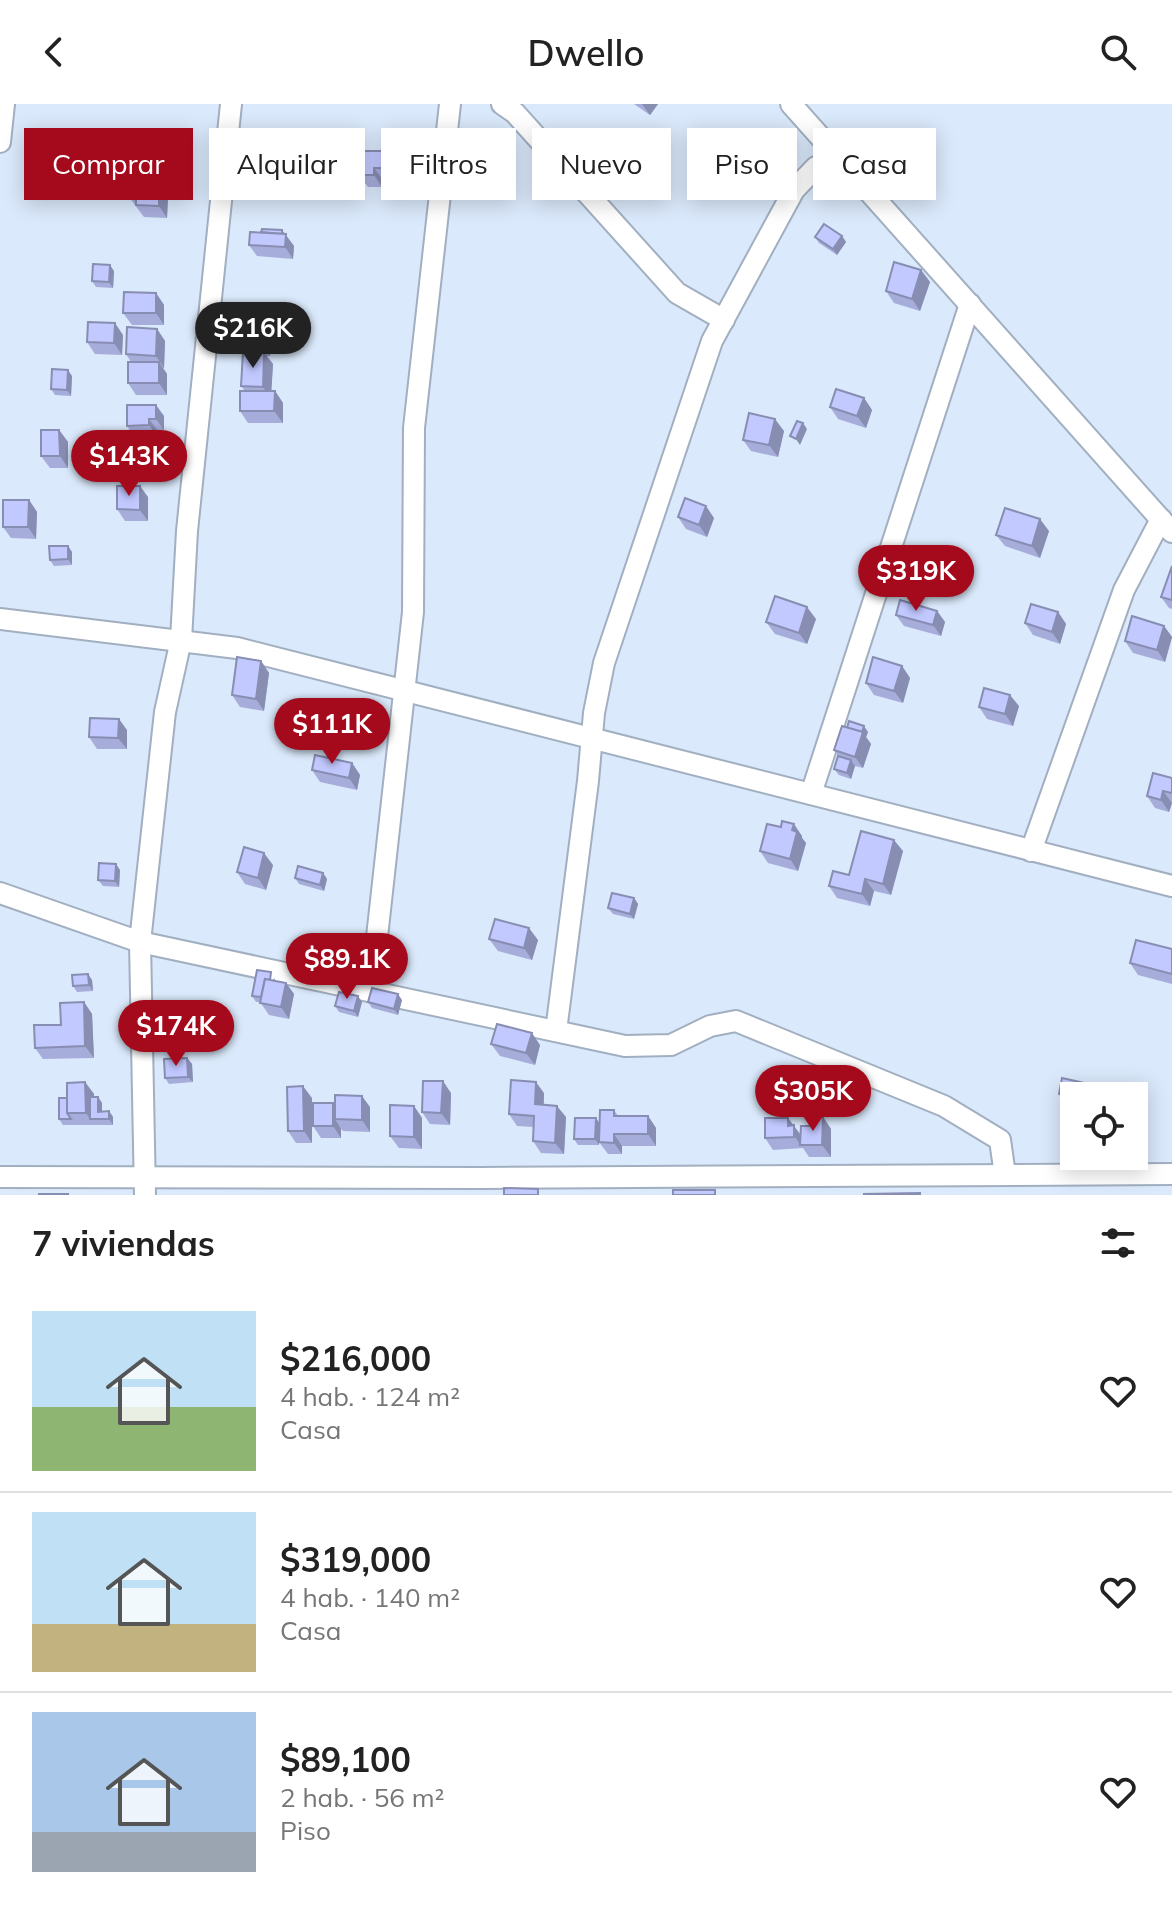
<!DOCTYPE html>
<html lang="es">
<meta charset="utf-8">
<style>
:root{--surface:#fff;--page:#f2f2f2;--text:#222;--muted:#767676;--line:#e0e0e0;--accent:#a4091c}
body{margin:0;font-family:Mulish,sans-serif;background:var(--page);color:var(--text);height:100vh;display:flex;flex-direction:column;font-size:30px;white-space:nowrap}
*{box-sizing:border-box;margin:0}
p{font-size:26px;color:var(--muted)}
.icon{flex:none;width:44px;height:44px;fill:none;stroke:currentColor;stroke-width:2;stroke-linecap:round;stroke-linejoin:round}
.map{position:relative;height:1091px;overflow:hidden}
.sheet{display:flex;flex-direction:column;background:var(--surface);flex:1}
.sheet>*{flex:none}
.guide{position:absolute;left:24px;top:24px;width:1124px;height:72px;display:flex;gap:16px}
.tools{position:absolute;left:1060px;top:978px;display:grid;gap:16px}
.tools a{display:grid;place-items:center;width:88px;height:88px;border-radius:0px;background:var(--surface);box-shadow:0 4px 20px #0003;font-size:40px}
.price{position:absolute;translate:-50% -68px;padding:0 18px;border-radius:28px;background:var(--accent);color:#fff;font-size:26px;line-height:52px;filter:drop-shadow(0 2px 4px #0008)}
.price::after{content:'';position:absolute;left:50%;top:48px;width:24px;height:18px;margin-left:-12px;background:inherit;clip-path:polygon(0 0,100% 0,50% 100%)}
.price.selected{background:#222;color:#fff}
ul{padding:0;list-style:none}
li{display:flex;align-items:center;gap:24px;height:200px;padding:0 32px}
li+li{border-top:2px solid var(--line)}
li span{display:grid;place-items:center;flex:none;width:224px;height:160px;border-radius:0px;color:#555}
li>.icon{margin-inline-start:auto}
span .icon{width:96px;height:96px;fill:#fffc;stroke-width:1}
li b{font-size:34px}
h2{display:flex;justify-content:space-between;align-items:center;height:96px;padding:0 32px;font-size:34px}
.chip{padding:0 28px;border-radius:0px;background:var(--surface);box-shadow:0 4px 20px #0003;font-size:28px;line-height:72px}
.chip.selected{background:var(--accent);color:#fff}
header{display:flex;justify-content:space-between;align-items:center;height:104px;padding:0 32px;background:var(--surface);font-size:36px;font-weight:600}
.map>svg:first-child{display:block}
</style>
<header><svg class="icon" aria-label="back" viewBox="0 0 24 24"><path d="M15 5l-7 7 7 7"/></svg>Dwello<svg class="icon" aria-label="search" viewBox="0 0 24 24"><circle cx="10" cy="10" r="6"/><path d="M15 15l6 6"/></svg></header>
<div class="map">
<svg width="1172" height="1091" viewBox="0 0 1172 1091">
<rect width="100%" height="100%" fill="#dae9fb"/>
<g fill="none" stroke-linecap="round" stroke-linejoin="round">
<defs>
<g id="minor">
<path d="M502,0L515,9L677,189L724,216"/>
<path d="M791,0L1172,428"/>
<path d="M0,38L4,0"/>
<path d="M0,515L237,544L1172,782"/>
<path d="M811,690L970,200"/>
<path d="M1031,747L1124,486L1161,415"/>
<path d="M0,789L140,838L625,942L671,941L710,922L736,917L944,1002L1000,1036L1005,1071"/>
<path d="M371,887L413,508L414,324L450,0"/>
<path d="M556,927L588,677L594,609L604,559L712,237L794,86L816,63L844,57"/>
<path d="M0,1073L481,1074L1172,1070"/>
<path d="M145,1091L140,838L165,608L181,536L187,427L231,0"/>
</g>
</defs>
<!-- minor casing -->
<use href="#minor" stroke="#a1afc0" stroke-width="24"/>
<!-- minor -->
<use href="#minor" stroke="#fff" stroke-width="20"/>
</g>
<!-- wall -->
<g fill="#a7addb">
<path d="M634,0H658L650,11Z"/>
<path d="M161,47L169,59L167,81L144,79L136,68V61L130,53Z"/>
<path d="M384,47L392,59V76H383L382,83H368L359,71Z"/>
<path d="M309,49L308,63H295L294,68L300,75L299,83L265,82L257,70L291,51Z"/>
<path d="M129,93L168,94L167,114L144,113Z"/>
<path d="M285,130L294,142L293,155L257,152L249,141Z"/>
<path d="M842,132L846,138L837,151L819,139L815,133Z"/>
<path d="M921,166L930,178L920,207L894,199L886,187Z"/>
<path d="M114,167L113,184L96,183L92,177Z"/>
<path d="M156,189L164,201V221H132L123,209Z"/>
<path d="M273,216L278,222L290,228V235H282L281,244H270V252H267L273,260L271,287H275L283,299V319H248L240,307L245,287L241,282L254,248L252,244H248L240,232Z"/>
<path d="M157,225L165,237L164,264H163L167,270V291H136L128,279L131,258L126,250Z"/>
<path d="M123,231L122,251L95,250L87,238Z"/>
<path d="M72,272L71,292L55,291L51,285Z"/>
<path d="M864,294L872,306L866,324L838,315L830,303Z"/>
<path d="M127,301L164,312V326H157V333L135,334L127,322Z"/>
<path d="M59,326L68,338V364H50L41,352Z"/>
<path d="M784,327L778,353L751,347L743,336Z"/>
<path d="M126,343V362H113L109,356Z"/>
<path d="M154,347L155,369H141L137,363Z"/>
<path d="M148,393V417H125L117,405Z"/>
<path d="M29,396L37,408L36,435L11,434L3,423Z"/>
<path d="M678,413L714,414L707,433L686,425Z"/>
<path d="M1049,427L1040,454L1005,442L996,431Z"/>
<path d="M68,442L72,448V461L54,462L50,456Z"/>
<path d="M1172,462V505L1169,504L1161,493Z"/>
<path d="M937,507L945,518L941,532L904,522L896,511Z"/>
<path d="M1058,508L1066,520L1060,540L1033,531L1025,519Z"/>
<path d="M816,515L807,540L775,530L766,518Z"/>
<path d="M1164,522L1172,533L1165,558L1133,549L1125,537Z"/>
<path d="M261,557L269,569L264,607L240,603L232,591Z"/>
<path d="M902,562L910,574L903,599L874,591L866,579Z"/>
<path d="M1019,602L1013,622L987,615L979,603Z"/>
<path d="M127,626V645H97L89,633Z"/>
<path d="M868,628L866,633L871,640L863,664L855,662L851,675L839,671L834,665L838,652L834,646Z"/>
<path d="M352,659L360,671L357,686L320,678L312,666Z"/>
<path d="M1172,674V699L1169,708L1155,704L1147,692Z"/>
<path d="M802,732V734L806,739L798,767L768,759L760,747Z"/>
<path d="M903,747L891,791L874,787L870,802L837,794L829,782L849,771Z"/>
<path d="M273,761L266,786L245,780L237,768Z"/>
<path d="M120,766L119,783L103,782L98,776Z"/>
<path d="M323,769L327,775L324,787L299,780L295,774Z"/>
<path d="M634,794L638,800L634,815L613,810L608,804Z"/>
<path d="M489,835L538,836L532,856L498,847Z"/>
<path d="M1172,845V880L1138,871L1130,859Z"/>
<path d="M275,874V877L286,879L294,890L289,915L269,911L260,898H256L252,892Z"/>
<path d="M92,876L93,887L77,888L73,882Z"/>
<path d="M402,896L398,911L372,904L368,898Z"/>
<path d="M84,898L92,910L94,954L43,955L35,944Z"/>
<path d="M362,898L358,913L339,908L335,902Z"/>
<path d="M491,940L540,941L535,961L500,952Z"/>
<path d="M187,954L192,960L193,978L169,980L165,974Z"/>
<path d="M85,978L94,990V993H98L102,999V1008L109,1007L113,1013V1021H63L59,1015L67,994Z"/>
<path d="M1089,980L1093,986L1092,992H1074V998L1063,996L1059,990Z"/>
<path d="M451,989L450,1021L430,1020L422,1008Z"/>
<path d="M544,989V1001L566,1013L564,1050L541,1049L533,1037V1023L517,1022L509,1010Z"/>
<path d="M312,994V1039H296L288,1027Z"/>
<path d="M335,1002L370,1003V1028L343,1027L341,1025V1034H321L313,1022Z"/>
<path d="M414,1002L422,1014V1045L399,1044L390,1032Z"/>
<path d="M614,1006L618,1012H648L656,1024V1042H622V1050H608L599,1038V1032V1041H578L574,1035L596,1014L599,1020Z"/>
<path d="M823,1013L831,1025V1053H809L803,1044L773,1046L765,1034L788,1014L801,1031Z"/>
</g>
<!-- shaded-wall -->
<g fill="#888db2">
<path d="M642,0H658L650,11Z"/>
<path d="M305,43L309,49L308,63L304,57Z"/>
<path d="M287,45L295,57H290L295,63L294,68L300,75L299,83L286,63Z"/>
<path d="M161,47L169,59L167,81L159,70Z"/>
<path d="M384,47L392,59V76L383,64Z"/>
<path d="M374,64L383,76L382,83L374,71Z"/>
<path d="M159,82L168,94L167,114L159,102Z"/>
<path d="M282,126L294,142L293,155L285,143L281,135Z"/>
<path d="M842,132L846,138L837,151L833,145Z"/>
<path d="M110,161L114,167L113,184L109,178Z"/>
<path d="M921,166L930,178L920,207L912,195Z"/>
<path d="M156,189L164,201V221L156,209Z"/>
<path d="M273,216L282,228L277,229L282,235L281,244L273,232Z"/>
<path d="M115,219L123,231L122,251L114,239Z"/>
<path d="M286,222L290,228V235L286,229Z"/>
<path d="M157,225L165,237L164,264L156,252Z"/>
<path d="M266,238L270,244V252L266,246Z"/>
<path d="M264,249L273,260L271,294L263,283Z"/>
<path d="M159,258L167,270V291L159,279Z"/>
<path d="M68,266L72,272L71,292L67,286Z"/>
<path d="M275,287L283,299V319L274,307Z"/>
<path d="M864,294L872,306L866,324L857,312Z"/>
<path d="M156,301L164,312V326L156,315Z"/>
<path d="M149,315L157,326V333L149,321Z"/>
<path d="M775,315L784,327L778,353L769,341Z"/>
<path d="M803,319L807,325L800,341L796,335Z"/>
<path d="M59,326L68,338V364L60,352Z"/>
<path d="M121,337L126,343V362L122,356Z"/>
<path d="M150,341L154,347L155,369L151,363Z"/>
<path d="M140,382L148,393V417L140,406Z"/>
<path d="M29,396L37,408L36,435L28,423Z"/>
<path d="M706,402L714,414L707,433L699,421Z"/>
<path d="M1040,415L1049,427L1040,454L1032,442Z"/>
<path d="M68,442L72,448V461L68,455Z"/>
<path d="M807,503L816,515L807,540L799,529Z"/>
<path d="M937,507L945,518L941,532L933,521Z"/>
<path d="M1058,508L1066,520L1060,540L1052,528Z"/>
<path d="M1164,522L1172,533L1165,558L1157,546Z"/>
<path d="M261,557L269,569L264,607L256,595Z"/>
<path d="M902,562L910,574L903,599L894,587Z"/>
<path d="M1010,591L1019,602L1013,622L1005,610Z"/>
<path d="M119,615L127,626V645L118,634Z"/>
<path d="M864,622L868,628L866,633L871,640L863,664L855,653Z"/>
<path d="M851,656L855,662L851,675L847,669Z"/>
<path d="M352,659L360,671L357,686L349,674Z"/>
<path d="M1163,687L1172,699L1169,708L1161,696Z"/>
<path d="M794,720L802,732V734L806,739L798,767L790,755L792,726Z"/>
<path d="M894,736L903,747L891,791L883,780Z"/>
<path d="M264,749L273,761L266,786L258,774Z"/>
<path d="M116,760L120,766L119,783L115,777Z"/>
<path d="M323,769L327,775L324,787L320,781Z"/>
<path d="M865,775L874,787L870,802L862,790Z"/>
<path d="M634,794L638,800L634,815L630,810Z"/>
<path d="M529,824L538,836L532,856L524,844Z"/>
<path d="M88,870L92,876L93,887L89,881Z"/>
<path d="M286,879L294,890L289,915L281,903Z"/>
<path d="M398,890L402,896L398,911L394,905Z"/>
<path d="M358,892L362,898L358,913L354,907Z"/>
<path d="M84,898L92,910L94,954L85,942Z"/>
<path d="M532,929L540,941L535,961L526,949Z"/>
<path d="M187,954L192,960L193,978L188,973Z"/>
<path d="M443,977L451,989L450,1021L441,1009Z"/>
<path d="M85,978L94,990V1015H90L86,1009Z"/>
<path d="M536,978L544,989L543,1012L535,1000Z"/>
<path d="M1089,980L1093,986L1092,992H1086Z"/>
<path d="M303,982L312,994V1039L304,1027Z"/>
<path d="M362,992L370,1003V1028L362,1016Z"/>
<path d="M98,993L102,999V1014L98,1008Z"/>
<path d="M333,999L341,1011L335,1015L341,1025V1034L333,1022Z"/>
<path d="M414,1002L422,1014V1045L414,1033Z"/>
<path d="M557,1002L566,1013L564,1050L555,1039Z"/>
<path d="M109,1007L113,1013V1021L109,1015Z"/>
<path d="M648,1012L656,1024V1042L648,1030Z"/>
<path d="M823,1013L831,1025V1053L822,1041Z"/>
<path d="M596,1014L600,1020L599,1041L595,1035Z"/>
<path d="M788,1014L802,1033L800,1041L803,1045L788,1022Z"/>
<path d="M614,1030L622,1042V1050L614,1039Z"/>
</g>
<!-- building -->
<g fill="#c2c9ff" stroke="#888db2" stroke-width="2">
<path d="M291,42L305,43L304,57H290Z"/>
<path d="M257,44L287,45L286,63H291V71L257,70Z"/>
<path d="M131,45L161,47L159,70L136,68L137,53H130Z"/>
<path d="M360,47H384L383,64H374V71H359Z"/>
<path d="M129,81L159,82V102L136,101V93H129Z"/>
<path d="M824,120L842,132L833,145L815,133Z"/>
<path d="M262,125L282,126V130L261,128Z"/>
<path d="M250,128L286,130L285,143L249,141Z"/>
<path d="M894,158L921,166L912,195L886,187Z"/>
<path d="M93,160L110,161L109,178L92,177Z"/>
<path d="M124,188L156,189V209H123Z"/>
<path d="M240,215L273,216V232H240Z"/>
<path d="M88,218L115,219L114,239L87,238Z"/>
<path d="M278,222H286V229H277Z"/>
<path d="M127,223L157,225L156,252L126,250Z"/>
<rect x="252" y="238" width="14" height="8"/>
<path d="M243,248L264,249L263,283L241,282Z"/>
<rect x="128" y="258" width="31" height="21"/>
<path d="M52,265L68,266L67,286L51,285Z"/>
<path d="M836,285L864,294L857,312L830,303Z"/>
<path d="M240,287H275L274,307H240Z"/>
<path d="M127,301H156V315H149V321L127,322Z"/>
<path d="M749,309L775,315L769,341L743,336Z"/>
<path d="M797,317L803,319L796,335L790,332Z"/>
<path d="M41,326H59L60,352H41Z"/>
<path d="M108,337H121L122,356H109Z"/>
<path d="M137,341H150L151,363H137Z"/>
<path d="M117,382H140V406L117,405Z"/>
<path d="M685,394L706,402L699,421L678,413Z"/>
<path d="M3,396H29L28,423H3Z"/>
<path d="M1005,404L1040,415L1032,442L996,431Z"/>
<path d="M49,442H68V455L50,456Z"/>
<path d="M1172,462V496L1161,493Z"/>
<path d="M775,492L807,503L799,529L766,518Z"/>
<path d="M900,496L937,507L933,521L896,511Z"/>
<path d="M1031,500L1058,508L1052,528L1025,519Z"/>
<path d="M1132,512L1164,522L1157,546L1125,537Z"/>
<path d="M237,553L261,557L256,595L232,591Z"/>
<path d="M873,553L902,562L894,587L866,579Z"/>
<path d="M984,584L1010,591L1005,610L979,603Z"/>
<path d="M90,614L119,615L118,634L89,633Z"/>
<path d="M849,617L864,622L862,628L847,624Z"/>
<path d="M842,622L863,628L855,653L834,646Z"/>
<path d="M315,651L352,659L349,674L312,666Z"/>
<path d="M838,652L851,656L847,669L834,665Z"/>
<path d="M1153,669L1172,674V689L1163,687L1161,696L1147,692Z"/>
<path d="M782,717L794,720L792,726L797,728L790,755L760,747L767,720L781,723Z"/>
<path d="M861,727L894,736L883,780L865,775L862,790L829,782L833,767L849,771Z"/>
<path d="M244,743L264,749L258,774L237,768Z"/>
<path d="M99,759L116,760L115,777L98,776Z"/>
<path d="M298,762L323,769L320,781L295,774Z"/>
<path d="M612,789L634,794L630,810L608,804Z"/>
<path d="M495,815L529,824L524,844L489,835Z"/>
<path d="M1136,836L1172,845V870L1130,859Z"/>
<path d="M257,866L271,868L270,876L265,875L261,893L252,892Z"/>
<path d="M88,870L89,881L73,882L72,871Z"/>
<path d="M265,875L286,879L281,903L260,899Z"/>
<path d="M372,884L398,890L394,905L368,898Z"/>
<path d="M339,888L358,892L354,907L335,902Z"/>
<path d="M84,898L85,942L35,944L34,921H61L60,899Z"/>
<path d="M497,920L532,929L526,949L491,940Z"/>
<path d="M187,954L188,973L165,974L164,955Z"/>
<path d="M1062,974L1089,980L1086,992H1074V993L1059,990Z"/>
<path d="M511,976L536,978L535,1000L557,1002L555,1039L533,1037L534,1012L509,1010Z"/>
<path d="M423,977H443L441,1009L422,1008Z"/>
<path d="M85,978L86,1009H67V979Z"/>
<path d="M303,982L304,1027H288L287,983Z"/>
<path d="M335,991L362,992V1016L335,1015Z"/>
<path d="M90,993H98V1008L109,1007V1015H90Z"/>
<path d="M59,994H67V1009L71,1015H59Z"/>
<rect x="313" y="999" width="20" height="23"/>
<path d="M390,1001L414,1002V1033L390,1032Z"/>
<path d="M600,1006H614V1012H648V1030H614V1039L599,1038Z"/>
<path d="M811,1013H823L822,1041H800L801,1022H811Z"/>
<path d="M575,1014H596L595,1035H574Z"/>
<path d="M765,1014H788V1022L794,1021V1033L765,1034Z"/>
<path d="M504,1084L538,1085V1091H504Z"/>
<rect x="673" y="1086" width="42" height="5"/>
<path d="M920,1089V1091H864V1090Z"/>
<rect x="39" y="1090" width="29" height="1"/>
</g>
</svg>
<div class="tools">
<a><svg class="icon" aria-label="locate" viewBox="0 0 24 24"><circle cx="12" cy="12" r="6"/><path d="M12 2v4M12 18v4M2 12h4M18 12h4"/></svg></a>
</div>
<b class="price selected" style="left:253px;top:266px">$216K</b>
<b class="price" style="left:129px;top:394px">$143K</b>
<b class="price" style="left:916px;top:509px">$319K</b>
<b class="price" style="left:332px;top:662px">$111K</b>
<b class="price" style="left:347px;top:897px">$89.1K</b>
<b class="price" style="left:176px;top:964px">$174K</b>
<b class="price" style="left:813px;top:1029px">$305K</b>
<div class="guide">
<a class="chip selected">Comprar</a>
<a class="chip">Alquilar</a>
<a class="chip">Filtros</a>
<a class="chip">Nuevo</a>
<a class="chip">Piso</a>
<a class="chip">Casa</a>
</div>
</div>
<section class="sheet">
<h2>7 viviendas<svg class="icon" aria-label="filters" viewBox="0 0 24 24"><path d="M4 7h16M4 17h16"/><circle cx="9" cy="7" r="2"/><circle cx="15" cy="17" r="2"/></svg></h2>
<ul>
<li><span style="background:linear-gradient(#bfe0f5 60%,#8fb573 0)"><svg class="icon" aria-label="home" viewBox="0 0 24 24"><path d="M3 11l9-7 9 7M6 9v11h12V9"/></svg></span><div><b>$216,000</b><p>4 hab. · 124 m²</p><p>Casa</p></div><svg class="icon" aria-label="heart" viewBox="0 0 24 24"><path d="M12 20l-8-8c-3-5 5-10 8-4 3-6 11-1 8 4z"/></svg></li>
<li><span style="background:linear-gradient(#bfe0f5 70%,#c2b280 0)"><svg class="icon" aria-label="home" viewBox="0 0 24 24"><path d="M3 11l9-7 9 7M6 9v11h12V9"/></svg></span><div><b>$319,000</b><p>4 hab. · 140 m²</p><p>Casa</p></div><svg class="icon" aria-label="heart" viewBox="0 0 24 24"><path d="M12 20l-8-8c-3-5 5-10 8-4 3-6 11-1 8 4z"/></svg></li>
<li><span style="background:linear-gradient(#a9c7e8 75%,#9aa5b1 0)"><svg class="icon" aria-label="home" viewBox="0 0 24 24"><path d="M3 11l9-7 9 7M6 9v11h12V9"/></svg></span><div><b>$89,100</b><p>2 hab. · 56 m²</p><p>Piso</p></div><svg class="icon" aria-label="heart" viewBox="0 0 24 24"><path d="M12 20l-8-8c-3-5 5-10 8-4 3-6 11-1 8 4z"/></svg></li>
</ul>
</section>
